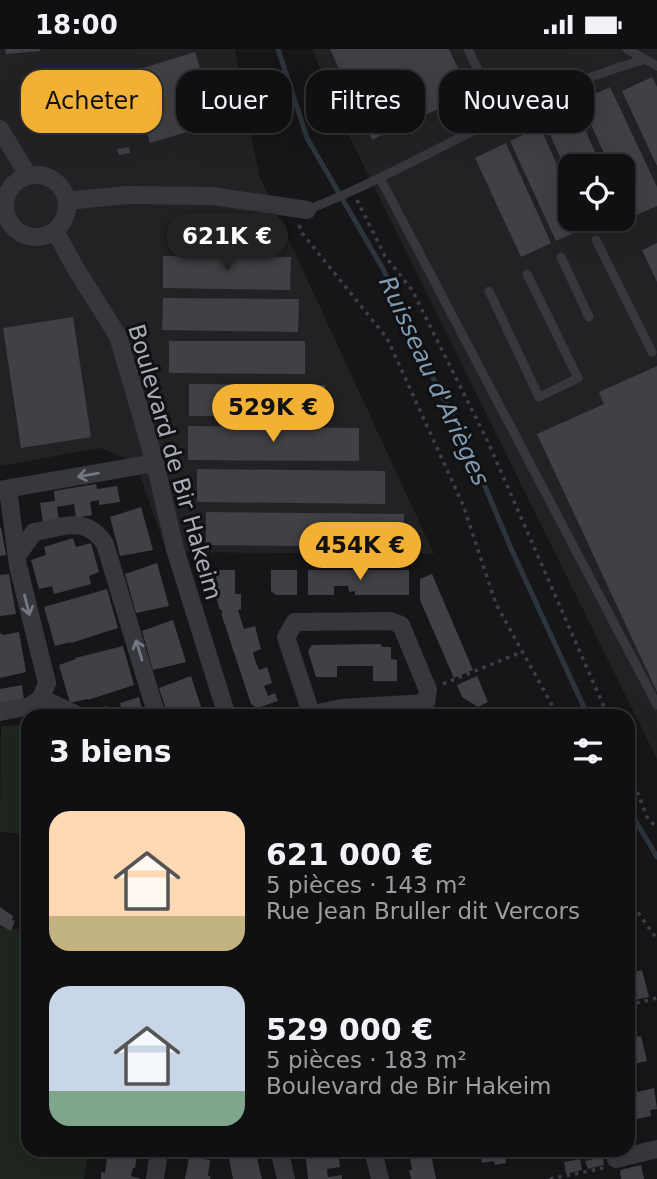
<!DOCTYPE html>
<html lang="fr">
<meta charset="utf-8">
<style>
:root{--surface:#101012;--page:#1e1e20;--text:#f1f3f6;--muted:#9c9d9f;--line:#303032;--accent:#f2b134}
body{margin:0;font-family:"DejaVu Sans",sans-serif;background:var(--page);color:var(--text);height:100vh;display:flex;flex-direction:column;font-size:26px;white-space:nowrap}
*{box-sizing:border-box;margin:0}
p{font-size:23px;color:var(--muted)}
.icon{flex:none;width:38px;height:38px;fill:none;stroke:currentColor;stroke-width:2;stroke-linecap:round;stroke-linejoin:round}
.map{position:relative;flex:1;overflow:hidden}
.side{position:absolute;left:21px;top:660px;width:614px;height:448px;display:flex;flex-direction:column;background:var(--surface);border-radius:21px;box-shadow:0 7px 28px #0002,0 0 0 2px var(--line)}
.side>*{flex:none}
.hud{position:absolute;left:21px;top:21px;width:616px;height:63px;display:flex;gap:14px}
.fabs{position:absolute;left:558px;top:105px;display:grid;gap:14px}
.fabs a{display:grid;place-items:center;width:77px;height:77px;border-radius:14px;background:var(--surface);box-shadow:0 7px 28px #0002,0 0 0 2px var(--line);font-size:35px}
.price{position:absolute;translate:-50% -60px;padding:0 16px;border-radius:24px;background:var(--accent);color:#111;font-size:23px;line-height:46px;filter:drop-shadow(0 2px 4px #0008)}
.price::after{content:'';position:absolute;left:50%;top:42px;width:21px;height:16px;margin-left:-10px;background:inherit;clip-path:polygon(0 0,100% 0,50% 100%)}
.price.active{background:#222;color:#fff}
ul{padding:0;list-style:none}
li{display:flex;align-items:center;gap:21px;height:175px;padding:0 28px}
li span{display:grid;place-items:center;flex:none;width:196px;height:140px;border-radius:21px;color:#555}
li>.icon{margin-inline-start:auto}
span .icon{width:84px;height:84px;fill:#fffc;stroke-width:1}
li b{font-size:30px}
h2{display:flex;justify-content:space-between;align-items:center;height:84px;padding:0 28px;font-size:30px}
.chip{padding:0 24px;border-radius:21px;background:var(--surface);box-shadow:0 7px 28px #0002,0 0 0 2px var(--line);font-size:24px;line-height:63px}
.chip.active{background:var(--accent);color:#111}
.status{display:flex;justify-content:space-between;align-items:center;height:49px;padding:0 35px;background:var(--surface);direction:ltr}
.status svg{height:19px;fill:currentColor}
.map>svg:first-child{display:block}
</style>
<div class="status"><b>18:00</b><svg viewBox="0 0 49 12"><path d="M0 12V9h3v3zM5 12V6h3v6zM10 12V3h3v9zM15 12V0h3v12zM26 1h20v11H26zM47 4h2v5h-2z"/></svg></div>
<div class="map">
<svg width="657" height="1130" viewBox="0 0 657 1130">
<rect width="100%" height="100%" fill="#161618"/>
<!-- built -->
<g fill="#222225" fill-rule="evenodd">
<path d="M0,0H235L259,126L434,505L167,503L135,413L100,399L0,417Z"/>
<path d="M312,0H657V710L342,73ZM570,117H623V170H570Z"/>
</g>
<!-- green -->
<g fill="#1e261f">
<path d="M28,676V785L0,783L1,677Z"/>
<path d="M0,878L28,881V1101H89L84,1130H0Z"/>
</g>
<g fill="none" stroke-linecap="round" stroke-linejoin="round">
<!-- stream -->
<g stroke="#2c353c" stroke-width="5">
<path d="M278,0L307,89L383,220L400,254L428,319L468,397L510,497L588,667"/>
<path d="M628,759L657,808"/>
</g>
</g>
<!-- building -->
<g fill="#404145">
<path d="M5,0H40V2L6,5Z"/>
<path d="M330,0H449L470,45L372,91Z"/>
<path d="M195,3L217,74L150,94L142,69L131,73L128,62L92,77L50,62L46,49Z"/>
<path d="M652,28L657,38V117L622,42Z"/>
<path d="M610,38L657,138V157L634,167L623,144V117H610L580,52Z"/>
<path d="M577,62L601,117H570V131L546,76Z"/>
<path d="M540,78L570,144V170H583L587,178L556,192L510,92Z"/>
<path d="M506,94L551,194L521,208L475,109Z"/>
<path d="M129,98L130,104L119,106L117,100Z"/>
<path d="M657,194V233L642,201Z"/>
<path d="M163,207L291,208L290,241L163,239Z"/>
<path d="M163,249L299,250L298,283L162,281Z"/>
<path d="M73,268L91,388L21,399L3,279Z"/>
<path d="M169,292H305V325L169,324Z"/>
<path d="M657,317V643L537,385L604,355L599,343Z"/>
<path d="M189,335L325,336V368L189,367Z"/>
<path d="M188,377L359,379V412L188,411Z"/>
<path d="M197,420L385,422V455L197,453Z"/>
<path d="M96,435L97,440L117,437L120,453L99,456V451L90,453L92,466L76,469L74,455L57,458L59,472L43,474L40,454L55,452L54,442Z"/>
<path d="M141,458L153,501L120,507L110,468Z"/>
<path d="M206,463L404,465L403,498L206,496Z"/>
<path d="M1,478L6,506L0,507V479Z"/>
<path d="M73,489L76,498L91,494L99,523L89,527L91,535L54,545L52,537L39,540L31,511L46,506L44,498Z"/>
<path d="M157,514L169,557L136,564L125,525Z"/>
<path d="M216,521H235V545H241V561H238L244,580L255,577L261,600L253,603L254,608L259,621L267,618L272,634L264,637L268,647L275,644L278,652L257,659L251,655L222,567V561H220L216,548Z"/>
<path d="M271,521H297V546H276L271,542Z"/>
<path d="M308,521H409V546H355V542L349,543L348,537H334V546H308Z"/>
<path d="M9,525L16,565L0,567V526Z"/>
<path d="M432,525L473,621L454,629L420,551V530Z"/>
<path d="M107,540L118,579L71,594V593L55,597L44,558Z"/>
<path d="M173,571L186,613L153,621L142,582Z"/>
<path d="M19,583L26,623L0,629V584L3,586Z"/>
<path d="M381,595L382,598H391V610L397,611V632H373V617H337V628H316L308,602L312,596Z"/>
<path d="M123,597L134,636L88,651L87,650L70,654L59,616L76,610L75,609Z"/>
<path d="M191,627L204,667H168L159,639Z"/>
<path d="M477,627L488,653L478,658L462,648L457,636Z"/>
<path d="M22,636L24,652L0,656V640Z"/>
<path d="M139,648L144,667H123L120,654Z"/>
<path d="M107,657L109,667H93L92,661Z"/>
<path d="M0,858L13,867L12,871L15,872L11,882L0,876Z"/>
<path d="M642,921L649,948L630,952L628,925Z"/>
<path d="M641,987L647,1012L628,1016V989Z"/>
<path d="M654,1039L657,1060L650,1061L651,1067L628,1072V1045Z"/>
<path d="M108,1101H138L135,1119H133L131,1127L141,1130H101V1123L105,1124Z"/>
<path d="M305,1101H338L340,1118L327,1120L328,1128L342,1126V1130H308Z"/>
<path d="M404,1101H430L436,1130H411L409,1121H412L410,1107L406,1108Z"/>
<path d="M469,1101H523L524,1102L505,1106L506,1114L495,1116L494,1112L482,1114L480,1103L470,1105Z"/>
<path d="M256,1105L262,1130H233L229,1110Z"/>
<path d="M189,1108L210,1111L208,1127H211L210,1130H185Z"/>
<path d="M603,1108L604,1116L588,1120L585,1112Z"/>
<path d="M580,1110L582,1121L566,1125L564,1113Z"/>
<path d="M641,1116L644,1130H621L620,1121Z"/>
</g>
<g fill="none" stroke-linecap="round" stroke-linejoin="round">
<!-- path -->
<g stroke="#3d3f44" stroke-width="3.5" stroke-dasharray="3.5 5" stroke-linecap="butt">
<path d="M357,151L385,207L412,241L488,393L608,667"/>
<path d="M299,176L302,184L387,289L463,456L496,555L558,667"/>
<path d="M443,635L522,603"/>
<path d="M440,661L450,667"/>
<path d="M628,719L647,768L657,779"/>
<path d="M628,850L657,890"/>
<path d="M628,956L657,949"/>
<path d="M550,1130L604,1119"/>
</g>
<!-- service -->
<g stroke="#37383d" stroke-width="9">
<path d="M468,0L500,68"/>
<path d="M627,0L657,17"/>
<path d="M380,129L657,656"/>
<path d="M307,161C422,116 524,44 643,11"/>
<path d="M596,191L652,303"/>
<path d="M561,208L589,268"/>
<path d="M489,242L539,348L578,329L527,225"/>
</g>
<!-- minor -->
<g stroke="#37383d" stroke-width="18">
<path d="M0,80L28,126"/>
<circle cx="36" cy="157" r="31"/>
<path d="M67,152L126,146L212,147L307,161"/>
<path d="M55,182L76,220L118,287L155,414L175,500L227,667"/>
<path d="M8,440L18,517L47,634L41,649"/>
<path d="M0,441L155,414"/>
<path d="M17,507L34,483C64,478 86,466 105,495L157,667"/>
<path d="M41,649L79,667"/>
<path d="M0,663L30,657L41,649"/>
<path d="M304,667L341,659L426,654L428,641L401,576L391,572L295,573L286,588L311,664"/>
<path d="M279,1101L286,1130"/>
<path d="M373,1101L380,1130"/>
<path d="M616,1110L657,1100"/>
<path d="M155,1130L159,1101"/>
</g>
</g>
<!-- one-way arrows -->
<defs><path id="oneway-shaft" d="M-6 0H5M1.5-3L5.5 0L1.5 3" fill="none" stroke-width="1.6" stroke-linecap="round" stroke-linejoin="round" transform="scale(1.75)"/></defs>
<g stroke="#757881">
<use href="#oneway-shaft" transform="translate(88 426) rotate(170)"/>
<use href="#oneway-shaft" transform="translate(27 556) rotate(76)"/>
<use href="#oneway-shaft" transform="translate(139 601) rotate(-107)"/>
</g>
<g text-anchor="middle" dominant-baseline="central" stroke-width="6" stroke-linejoin="round" paint-order="stroke">
<!-- street labels -->
<g font-size="23" fill="#a8adb8" stroke="#111113">
<text transform="translate(175 413) rotate(74)">Boulevard de Bir Hakeim</text>
</g>
<!-- water labels -->
<g font-size="24" font-style="italic" fill="#7f9bb3" stroke="#111113">
<text transform="translate(434 332) rotate(65)">Ruisseau d'Arièges</text>
</g>
</g>
</svg>
<div class="fabs">
<a><svg class="icon" aria-label="locate" viewBox="0 0 24 24"><circle cx="12" cy="12" r="6"/><path d="M12 2v4M12 18v4M2 12h4M18 12h4"/></svg></a>
</div>
<b class="price active" style="left:227px;top:224px">621K €</b>
<b class="price" style="left:273px;top:395px">529K €</b>
<b class="price" style="left:360px;top:533px">454K €</b>
<div class="hud">
<a class="chip active">Acheter</a>
<a class="chip">Louer</a>
<a class="chip">Filtres</a>
<a class="chip">Nouveau</a>
</div>
<section class="side">
<h2>3 biens<svg class="icon" aria-label="filters" viewBox="0 0 24 24"><path d="M4 7h16M4 17h16"/><circle cx="9" cy="7" r="2"/><circle cx="15" cy="17" r="2"/></svg></h2>
<ul>
<li><span style="background:linear-gradient(#ffd9b3 75%,#c2b280 0)"><svg class="icon" aria-label="home" viewBox="0 0 24 24"><path d="M3 11l9-7 9 7M6 9v11h12V9"/></svg></span><div><b>621 000 €</b><p>5 pièces · 143 m²</p><p>Rue Jean Bruller dit Vercors</p></div></li>
<li><span style="background:linear-gradient(#c9d6e8 75%,#7fa58c 0)"><svg class="icon" aria-label="home" viewBox="0 0 24 24"><path d="M3 11l9-7 9 7M6 9v11h12V9"/></svg></span><div><b>529 000 €</b><p>5 pièces · 183 m²</p><p>Boulevard de Bir Hakeim</p></div></li>
</ul>
</section>
</div>
